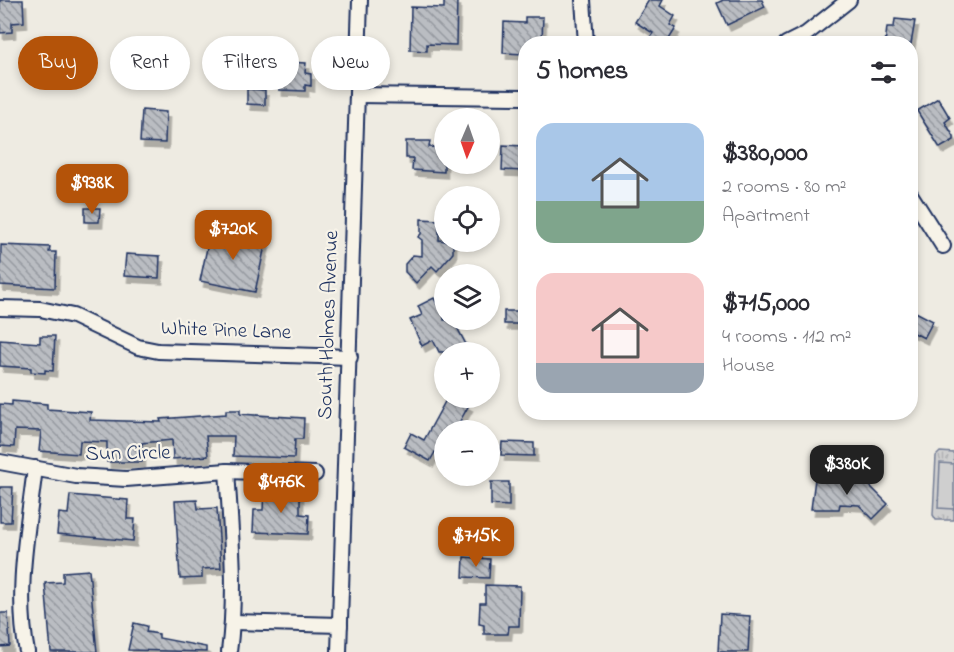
<!DOCTYPE html>
<meta charset="utf-8">
<style>
:root{--surface:#fff;--page:#f2f2f3;--text:#2b2b33;--muted:#7c7c81;--accent:#b45309}
body{margin:0;font-family:"Indie Flower",sans-serif;background:var(--page);color:var(--text);height:100vh;display:flex;flex-direction:column;font-size:22px;white-space:nowrap}
*{box-sizing:border-box;margin:0}
p{font-size:20px;color:var(--muted)}
.icon{flex:none;width:33px;height:33px;fill:none;stroke:currentColor;stroke-width:2;stroke-linecap:round;stroke-linejoin:round}
.map{position:relative;flex:1;overflow:hidden}
.sheet{position:absolute;left:518px;top:36px;width:400px;height:384px;display:flex;flex-direction:column;background:var(--surface);border-radius:24px;box-shadow:0 3px 9px #0003}
.sheet>*{flex:none}
.banner{position:absolute;left:18px;top:36px;width:410px;height:54px;display:flex;gap:12px}
.needle{width:39px;rotate:182deg}
.controls{position:absolute;left:434px;top:108px;display:grid;gap:12px}
.controls a{display:grid;place-items:center;width:66px;height:66px;border-radius:50%;background:var(--surface);box-shadow:0 3px 9px #0003;font-size:30px}
.price{position:absolute;translate:-50% -51px;padding:0 14px;border-radius:12px;background:var(--accent);color:#fff;font-size:20px;line-height:39px;filter:drop-shadow(0 2px 3px #0008)}
.price::after{content:'';position:absolute;left:50%;top:36px;width:18px;height:14px;margin-left:-9px;background:inherit;clip-path:polygon(0 0,100% 0,50% 100%)}
.price.selected{background:#222;color:#fff}
ul{padding:0;list-style:none}
li{display:flex;align-items:center;gap:18px;height:150px;padding:0 18px}
li span{display:grid;place-items:center;flex:none;width:168px;height:120px;border-radius:18px;color:#555}
li>.icon{margin-inline-start:auto}
span .icon{width:72px;height:72px;fill:#fffc;stroke-width:1}
li b{font-size:26px}
h2{display:flex;justify-content:space-between;align-items:center;height:72px;padding:0 18px;font-size:26px}
.pill{padding:0 21px;border-radius:27px;background:var(--surface);box-shadow:0 3px 9px #0003;font-size:21px;line-height:54px}
.pill.selected{background:var(--accent);color:#fff}
.map>svg:first-child{display:block}
</style>
<div class="map">
<svg width="954" height="652" viewBox="0 0 954 652">
<defs>
<pattern id="grass-tufts" width="24" height="20" patternUnits="userSpaceOnUse" patternTransform="scale(1.5)"><rect width="24" height="20" fill="#cfcfcf"/><path d="M3 7l-1-3M5 7V3M7 7l1-3M15 17l-1-3M17 17v-4M19 17l1-3" fill="none" stroke="#b1b2b4"/></pattern>
<pattern id="building-back-hatch" width="6" height="6" patternUnits="userSpaceOnUse" patternTransform="scale(1.5)"><rect width="6" height="6" fill="#babdc2"/><path d="M-1 5l2 2M0 0l6 6M5-1l2 2" fill="none" stroke="#969aa1"/></pattern>
<filter id="shadow"><feDropShadow dx="3.5" dy="6" stdDeviation="0" flood-color="#0004"/></filter>
</defs>
<rect width="100%" height="100%" fill="#eeebe2"/>
<filter id="ink" filterUnits="userSpaceOnUse"><feTurbulence type="fractalNoise" baseFrequency=".0167" numOctaves="2"/><feDisplacementMap in="SourceGraphic" scale="12" xChannelSelector="R" yChannelSelector="G"/><feConvolveMatrix kernelMatrix="1 2 1 2 8 2 1 2 1" color-interpolation-filters="sRGB"/></filter>
<g filter="url(#ink)">
<!-- grass -->
<path fill="url(#grass-tufts)" stroke="#757f96" stroke-width="1.5" d="M940,452L954,453V520H936L933,515L936,456Z"/>
<!-- pitch -->
<path fill="#cfcfcf" stroke="#757f96" stroke-width="1.5" d="M940,463L954,464V509L938,508Z"/>
<!-- building -->
<g fill="url(#building-back-hatch)" stroke="#1b2f5e" stroke-width="1.5" filter="url(#shadow)">
<path d="M0,0H23L24,22L12,23V32L0,33Z"/>
<path d="M444,0H457L456,45L427,44V51L410,50L411,7L444,8Z"/>
<path d="M649,0H663L660,6L675,16L670,25L676,28L666,44H646L653,33L635,22Z"/>
<path d="M723,0H762L765,7L727,25L717,3Z"/>
<path d="M525,17H543L542,39H530V44H525V54L503,53L504,22L525,23Z"/>
<path d="M895,19L915,21L911,44H885L887,27H894Z"/>
<path d="M286,62L306,63L305,73L311,74V86L305,85V91L279,90V77H285Z"/>
<path d="M247,89L265,90V105L247,104Z"/>
<path d="M938,98L950,118L945,122L954,137V140L940,148L917,111Z"/>
<path d="M142,110L166,112L165,143L140,142Z"/>
<path d="M406,141H430L429,147L444,148V172L412,170L413,158H406Z"/>
<path d="M503,145L525,146V171L502,170Z"/>
<path d="M85,208H100L99,222H85Z"/>
<path d="M421,219L439,220V240L453,242V253L437,271L432,266L416,283L405,272V264L413,255L422,256V240L418,237L421,234Z"/>
<path d="M211,229L266,241L255,292L200,281Z"/>
<path d="M1,245L50,247L49,252H56L55,288L0,285Z"/>
<path d="M126,254L160,256L159,278L124,276Z"/>
<path d="M434,298L437,304L444,301V320H453L470,352H439L433,340L422,346L410,320L422,315L418,306Z"/>
<path d="M910,309L933,321L924,338L910,331Z"/>
<rect x="504" y="311" width="21" height="13"/>
<path d="M40,336H55L53,371L45,370V373L31,372V368L0,366V340L40,343Z"/>
<path d="M447,398H456L469,405L460,421L465,423L461,430H444V447L440,455L435,452L430,461L404,447L411,433L424,440Z"/>
<path d="M12,401L47,404V409L91,412L90,420L161,422L160,419L226,414V410H240V414L304,418L303,439H295L294,458L233,456L234,436H206L208,456L173,459L172,440L142,443V462H107V442L80,441L79,454L39,451L41,431L15,430L14,447L0,446V404L12,405Z"/>
<path d="M502,442L534,443V456L501,455Z"/>
<path d="M815,479L867,483L888,504L873,519L859,505L840,504L839,509H811Z"/>
<path d="M491,482H509V506L491,505Z"/>
<path d="M0,487H13L11,522H0Z"/>
<path d="M264,490L300,492V514L309,515L308,534L253,532L254,510H263Z"/>
<path d="M70,495L128,500L127,519H135L133,541L57,534L59,513L68,514Z"/>
<path d="M197,500L198,509L217,508L221,568L202,569V578L180,579L175,501Z"/>
<path d="M464,557L490,559L489,578L463,577Z"/>
<path d="M89,570L97,652H51L45,583L63,582V572Z"/>
<path d="M485,585L520,586L519,626H509L508,634H484V625L479,624L480,603H485Z"/>
<path d="M0,613H8L10,646L0,647Z"/>
<path d="M720,614L750,616L748,652H718Z"/>
<path d="M134,623L147,626L146,632L159,634V638L206,647V652L128,650Z"/>
</g>
<g fill="none" stroke-linecap="round" stroke-linejoin="round">
<defs>
<g id="minor">
<path d="M583,0L586,44"/>
<path d="M786,44L806,34L849,0"/>
<path d="M357,95L525,97"/>
<path d="M910,194L943,246"/>
<path d="M0,308L40,309L73,316L138,347L158,351L350,357"/>
<path d="M0,462L76,476L126,479L227,471L315,474"/>
<path d="M227,471C231,532 237,592 229,652"/>
<path d="M233,622L340,625"/>
<path d="M27,652C15,592 28,528 35,468"/>
<path d="M339,652L360,0"/>
</g>
</defs>
<!-- minor casing -->
<use href="#minor" stroke="#1b2f5e" stroke-width="18"/>
<!-- minor -->
<use href="#minor" stroke="#f7f3e8" stroke-width="14"/>
</g>
</g>
<g text-anchor="middle" dominant-baseline="central" stroke-width="4.5" stroke-linejoin="round" paint-order="stroke">
<!-- street labels -->
<g font-size="21" fill="#1b2f5e" stroke="#f7f3e8">
<text transform="translate(329 325) rotate(-88)">South Holmes Avenue</text>
<text transform="translate(226 331) rotate(2)">White Pine Lane</text>
<text transform="translate(128 454) rotate(-1)">Sun Circle</text>
</g>
</g>
</svg>
<div class="controls">
<a><svg class="needle" viewBox="-14 -14 28 28"><path d="M0-13l5 13h-10z" fill="#e53935"/><path d="M0 13l5-13h-10z" fill="#7c7c81"/></svg></a>
<a><svg class="icon" aria-label="locate" viewBox="0 0 24 24"><circle cx="12" cy="12" r="6"/><path d="M12 2v4M12 18v4M2 12h4M18 12h4"/></svg></a>
<a><svg class="icon" aria-label="layers" viewBox="0 0 24 24"><path d="M12 4l9 5-9 5-9-5zM3 14l9 5 9-5"/></svg></a>
<a>+</a>
<a>−</a>
</div>
<b class="price" style="left:92px;top:215px">$938K</b>
<b class="price" style="left:233px;top:261px">$720K</b>
<b class="price selected" style="left:847px;top:496px">$380K</b>
<b class="price" style="left:281px;top:514px">$476K</b>
<b class="price" style="left:476px;top:568px">$715K</b>
<div class="banner">
<a class="pill selected">Buy</a>
<a class="pill">Rent</a>
<a class="pill">Filters</a>
<a class="pill">New</a>
</div>
<section class="sheet">
<h2>5 homes<svg class="icon" aria-label="filters" viewBox="0 0 24 24"><path d="M4 7h16M4 17h16"/><circle cx="9" cy="7" r="2"/><circle cx="15" cy="17" r="2"/></svg></h2>
<ul>
<li><span style="background:linear-gradient(#a9c7e8 65%,#7fa58c 0)"><svg class="icon" aria-label="home" viewBox="0 0 24 24"><path d="M3 11l9-7 9 7M6 9v11h12V9"/></svg></span><div><b>$380,000</b><p>2 rooms · 80 m²</p><p>Apartment</p></div></li>
<li><span style="background:linear-gradient(#f6c9c9 75%,#9aa5b1 0)"><svg class="icon" aria-label="home" viewBox="0 0 24 24"><path d="M3 11l9-7 9 7M6 9v11h12V9"/></svg></span><div><b>$715,000</b><p>4 rooms · 112 m²</p><p>House</p></div></li>
</ul>
</section>
</div>
